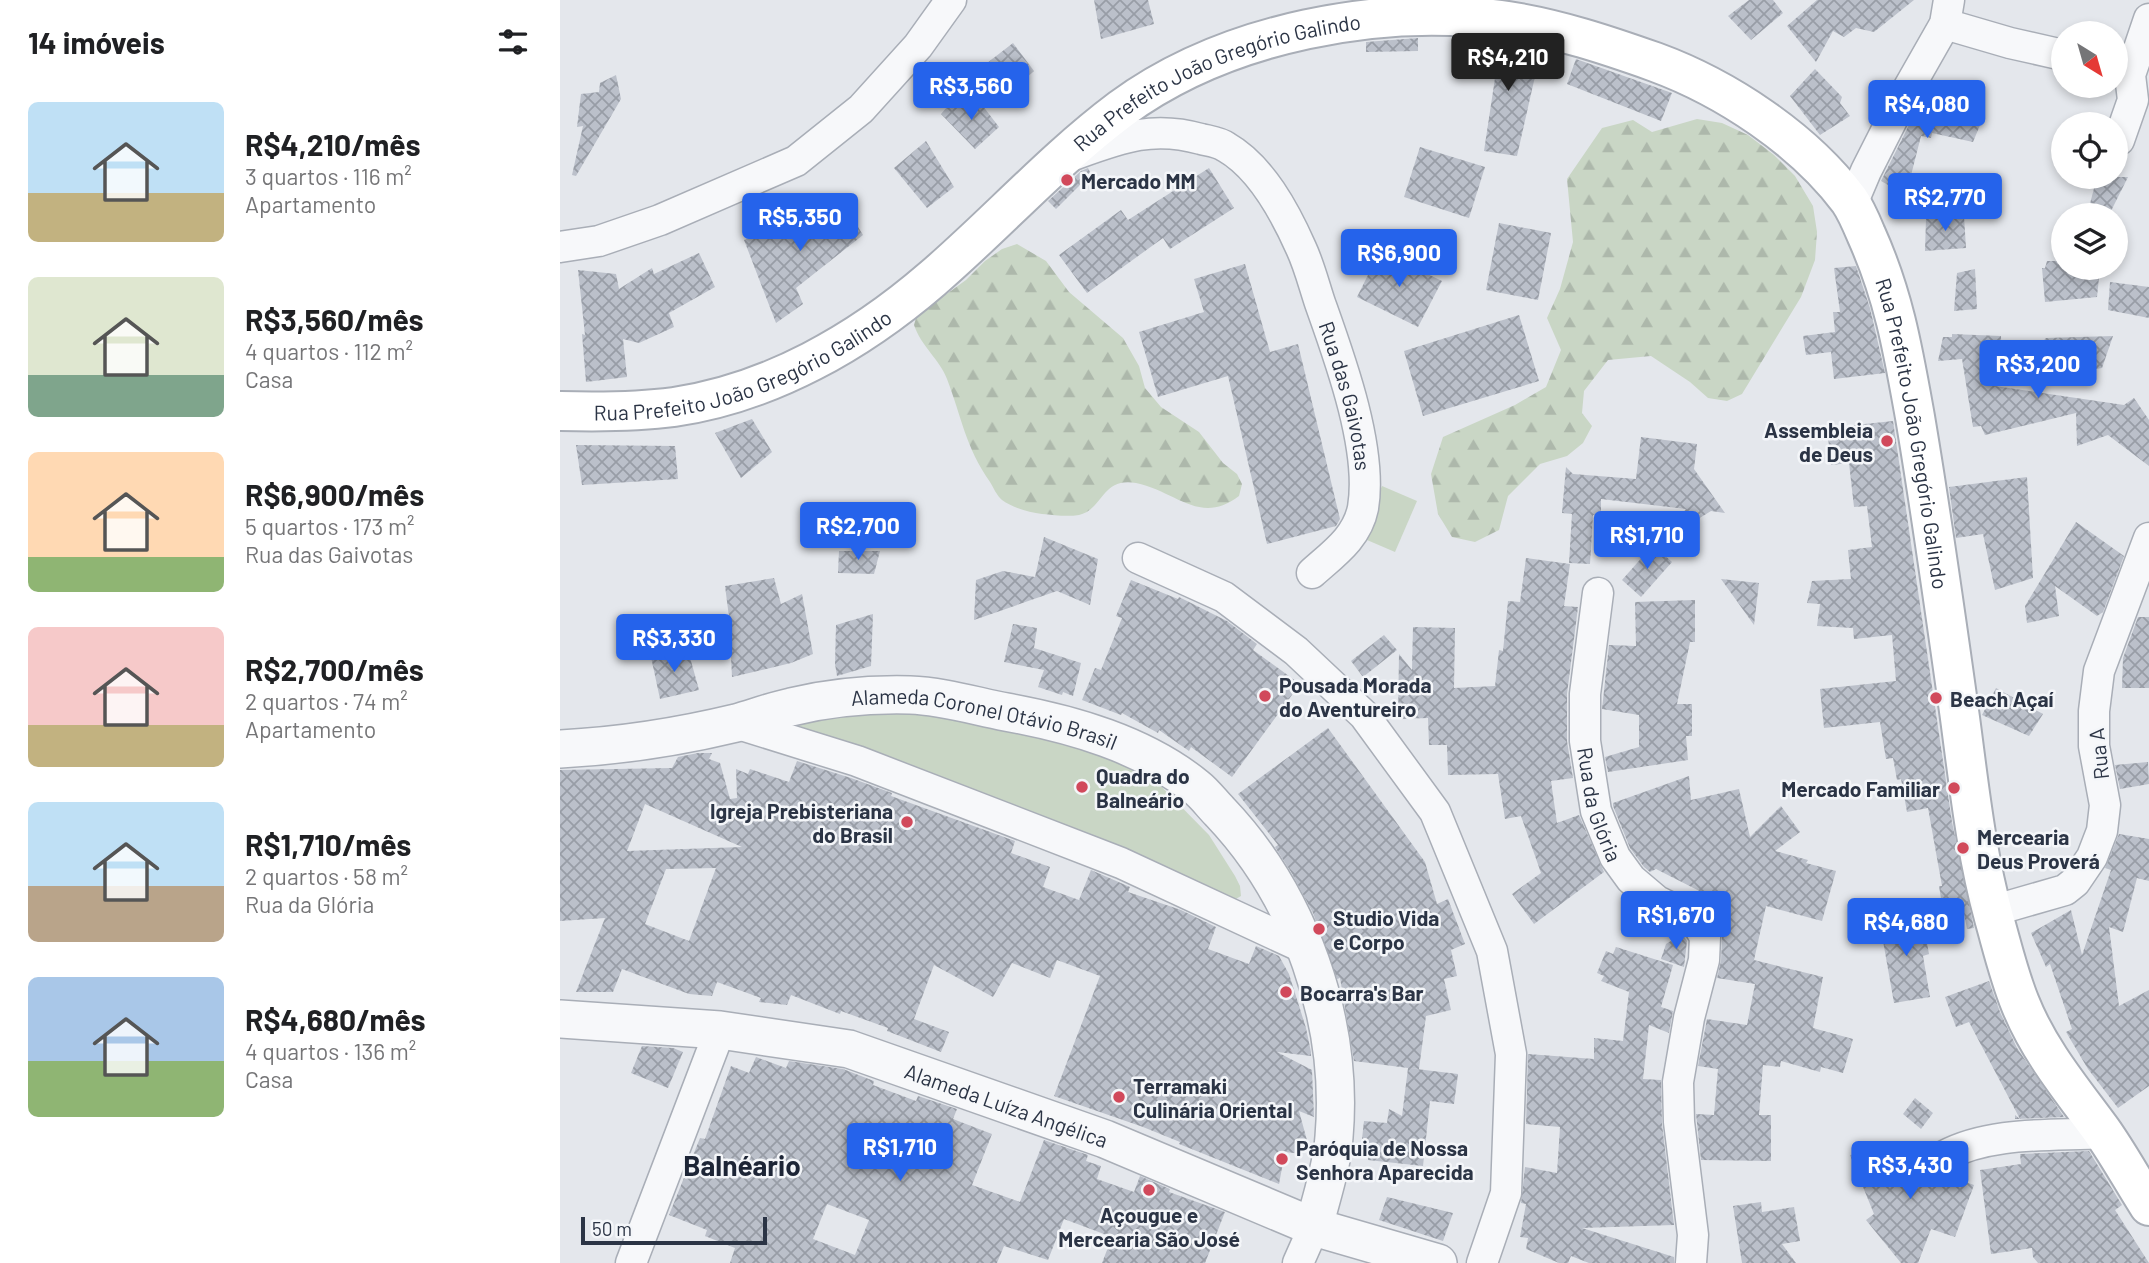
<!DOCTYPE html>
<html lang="pt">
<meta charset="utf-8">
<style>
:root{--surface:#fff;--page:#f6f6f6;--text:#202124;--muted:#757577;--accent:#2563eb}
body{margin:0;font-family:Barlow,sans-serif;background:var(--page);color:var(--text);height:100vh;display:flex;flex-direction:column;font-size:26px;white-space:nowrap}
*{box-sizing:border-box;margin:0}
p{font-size:23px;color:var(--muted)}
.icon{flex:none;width:38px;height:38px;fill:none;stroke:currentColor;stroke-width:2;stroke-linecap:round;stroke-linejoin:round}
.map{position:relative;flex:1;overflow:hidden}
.details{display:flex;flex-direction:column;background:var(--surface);width:560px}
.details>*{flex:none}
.needle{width:46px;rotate:143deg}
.controls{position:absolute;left:1491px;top:21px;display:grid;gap:14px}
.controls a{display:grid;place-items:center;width:77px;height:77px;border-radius:50%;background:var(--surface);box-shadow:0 4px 10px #0003;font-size:35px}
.scale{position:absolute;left:21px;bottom:18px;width:186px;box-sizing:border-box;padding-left:7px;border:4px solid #2b3445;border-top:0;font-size:19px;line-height:24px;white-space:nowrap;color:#2b3445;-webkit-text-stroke:5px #f4f6f9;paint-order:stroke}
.price{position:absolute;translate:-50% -60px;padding:0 16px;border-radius:7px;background:var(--accent);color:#fff;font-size:23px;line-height:46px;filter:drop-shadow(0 2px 4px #0008)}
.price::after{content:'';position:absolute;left:50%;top:42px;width:21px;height:16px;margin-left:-10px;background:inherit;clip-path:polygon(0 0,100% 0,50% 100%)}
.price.selected{background:#222;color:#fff}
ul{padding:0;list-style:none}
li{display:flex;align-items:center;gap:21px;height:175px;padding:0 28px}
li span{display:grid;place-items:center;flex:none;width:196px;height:140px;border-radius:10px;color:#555}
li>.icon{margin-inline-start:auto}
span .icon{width:84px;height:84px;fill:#fffc;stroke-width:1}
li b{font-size:30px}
h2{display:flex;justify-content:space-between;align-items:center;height:84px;padding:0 28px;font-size:30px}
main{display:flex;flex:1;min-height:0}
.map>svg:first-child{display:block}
</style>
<main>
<section class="details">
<h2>14 imóveis<svg class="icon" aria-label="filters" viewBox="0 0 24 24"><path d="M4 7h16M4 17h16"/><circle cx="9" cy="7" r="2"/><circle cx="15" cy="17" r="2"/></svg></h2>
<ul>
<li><span style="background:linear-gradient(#bfe0f5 65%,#c2b280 0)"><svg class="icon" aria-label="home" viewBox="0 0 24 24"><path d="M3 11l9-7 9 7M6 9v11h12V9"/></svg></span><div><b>R$4,210/mês</b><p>3 quartos · 116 m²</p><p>Apartamento</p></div></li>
<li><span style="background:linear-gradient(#dfe7d0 70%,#7fa58c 0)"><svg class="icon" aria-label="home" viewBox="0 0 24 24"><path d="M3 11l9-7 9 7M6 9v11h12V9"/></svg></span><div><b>R$3,560/mês</b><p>4 quartos · 112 m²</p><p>Casa</p></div></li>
<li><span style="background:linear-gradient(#ffd9b3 75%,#8fb573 0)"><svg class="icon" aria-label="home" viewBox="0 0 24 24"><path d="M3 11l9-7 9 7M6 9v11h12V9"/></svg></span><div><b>R$6,900/mês</b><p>5 quartos · 173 m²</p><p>Rua das Gaivotas</p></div></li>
<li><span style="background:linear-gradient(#f6c9c9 70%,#c2b280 0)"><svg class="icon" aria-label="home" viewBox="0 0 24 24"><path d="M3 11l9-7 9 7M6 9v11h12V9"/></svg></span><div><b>R$2,700/mês</b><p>2 quartos · 74 m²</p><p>Apartamento</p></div></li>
<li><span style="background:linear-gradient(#bfe0f5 60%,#b9a48a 0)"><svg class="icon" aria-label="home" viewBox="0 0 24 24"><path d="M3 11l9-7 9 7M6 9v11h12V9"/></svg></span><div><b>R$1,710/mês</b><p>2 quartos · 58 m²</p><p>Rua da Glória</p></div></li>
<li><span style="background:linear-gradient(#a9c7e8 60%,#8fb573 0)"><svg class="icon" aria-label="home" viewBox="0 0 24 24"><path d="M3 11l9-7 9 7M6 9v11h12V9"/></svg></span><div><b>R$4,680/mês</b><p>4 quartos · 136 m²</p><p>Casa</p></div></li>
</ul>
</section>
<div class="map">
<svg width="1589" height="1263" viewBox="0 0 1589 1263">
<defs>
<pattern id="forest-firs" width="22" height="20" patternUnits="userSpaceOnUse" patternTransform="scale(1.75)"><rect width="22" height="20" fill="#c9d6c5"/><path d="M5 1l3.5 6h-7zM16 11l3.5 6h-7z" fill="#adb8ab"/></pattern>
<pattern id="building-cross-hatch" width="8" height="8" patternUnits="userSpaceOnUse" patternTransform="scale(1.75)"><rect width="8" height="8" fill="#bbc0ca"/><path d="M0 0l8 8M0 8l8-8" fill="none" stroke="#989da6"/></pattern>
</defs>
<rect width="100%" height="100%" fill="#e4e7ec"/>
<!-- green -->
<g fill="#c9d6c5">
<path d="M822,486L857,501L835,552L800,537Z"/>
<path d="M303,706L486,731L591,776L649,835L675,876L680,886L681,896L674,900L454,805L239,726L240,723Z"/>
</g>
<!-- forest -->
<g fill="url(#forest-firs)">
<path d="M1137,119L1162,123L1188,135L1214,155L1235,176L1253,206L1257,232L1255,260L1241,297L1182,394L1167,401L1148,398L1130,382L1091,356L1048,360L1024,391L1022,413L1032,426L1023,443L1007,456L980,464L948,496L939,530L915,542L892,537L878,514L871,474L883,437L955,405L986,387L1001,350L987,318L1000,289L1013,242L1007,179L1042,128L1073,120L1092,132Z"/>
<path d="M457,244L486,261L509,292L563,338L579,366L585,388L601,407L639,432L663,463L677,474L682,484L679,496C640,526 616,491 576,483C541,477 544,509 519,515C507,517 494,515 482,514C468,512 453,508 442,500C437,496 433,487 430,482C405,446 402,418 387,379C380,360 361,346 354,325L356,318L363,311L406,280L425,261L442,249Z"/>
</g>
<!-- building -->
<g fill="url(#building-cross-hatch)" fill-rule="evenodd">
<path d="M534,0H588L594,24L541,39Z"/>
<path d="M1189,0H1213L1223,13L1191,40L1168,16Z"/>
<path d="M1257,0H1354L1314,32L1296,28L1284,37L1273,31L1256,62L1227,26Z"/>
<path d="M858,38V51L806,52V42Z"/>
<path d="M901,39L945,43L981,50L957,156L924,151L935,78L929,76L934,53L899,45Z"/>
<path d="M453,43L474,71L444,97L422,67Z"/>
<path d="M1016,59L1112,93L1101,121L1007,84Z"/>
<path d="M1255,69L1282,97L1280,103L1290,116L1260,135L1230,96Z"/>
<path d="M56,75L61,99L16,176L12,175L23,126L17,127L21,94L39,92L40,83Z"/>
<path d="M393,100L407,105L419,101L439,127L415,149L381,114Z"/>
<path d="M1361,101L1377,108L1423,118L1413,142L1372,133L1371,138L1361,136L1346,195L1321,181Z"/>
<path d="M366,141L394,187L367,208L334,168Z"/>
<path d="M860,147L925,167L909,218L844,197Z"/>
<path d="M528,168L531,174L496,209L488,201L521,171Z"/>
<path d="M649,168L674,208L610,249L603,238L527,293L499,255L561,210L568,220Z"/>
<path d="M1537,177H1568L1549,215H1527Z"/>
<path d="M279,196L303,235L236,288L243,304L216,323L184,240L223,224L224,226Z"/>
<path d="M1404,216L1406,248L1365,251L1366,218Z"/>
<path d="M939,223L991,233L978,300L926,290Z"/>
<path d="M820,251L882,281L858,327L797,297Z"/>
<path d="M139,253L155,287L109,313L114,327L79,343L63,339L67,377L26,382L22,334L25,335L18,270L56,274L59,289L92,268L94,274Z"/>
<path d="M1487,261H1503V268H1540L1537,297L1485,302L1482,268H1485Z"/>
<path d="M685,264L710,352L738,344L780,519L776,526L707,544L668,376L598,397L579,332L644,312L634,279Z"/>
<path d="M1296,266L1310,308L1325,373L1274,379L1271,352L1246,355L1243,336L1275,332L1273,312H1280L1274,268Z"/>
<path d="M1415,269L1417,309L1394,311L1397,273Z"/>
<path d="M1550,282L1589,287V318L1548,310Z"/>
<path d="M959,315L979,381L863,416L844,351Z"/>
<path d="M1392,334L1441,336L1442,385L1435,386L1564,405L1574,398L1589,420V466L1548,435L1517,446L1516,413L1425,435L1421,426L1413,427L1402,359L1378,361L1383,337H1392Z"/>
<path d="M1553,336L1542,368L1443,385L1486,338Z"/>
<path d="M192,419L212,452L181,478L155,433Z"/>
<path d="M1333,421L1392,822L1414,928L1407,929L1403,908L1383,911L1379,886H1382L1368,808L1347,812L1341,779L1337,780L1333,758L1326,759L1320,722L1264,728L1260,689L1336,681L1332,635L1294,639L1293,628L1257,626L1260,604L1247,603L1252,581L1291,579L1288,550L1312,547L1307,506L1294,507L1289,463L1271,465L1267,428Z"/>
<path d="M1081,437L1137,444L1134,469L1165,513L1151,511L1106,539L1103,535L1126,509L1041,499V516L1033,515L1030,564L1009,563L1012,514L1002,513L1006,467L1013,474L1076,479Z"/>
<path d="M16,445L115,446L118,479L22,485Z"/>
<path d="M1467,477L1473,578L1435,590L1423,534L1396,538L1389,487Z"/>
<path d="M1516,522L1564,556L1543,612L1537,616L1495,586L1499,616L1467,623L1465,606Z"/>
<path d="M484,537L538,559L530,605L497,591L414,620L416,580L443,571L475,577Z"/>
<path d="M1093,545L1112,562L1081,597L1062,580Z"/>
<path d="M279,551H320L314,574L278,573Z"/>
<path d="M966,558L1010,564L1004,606L1018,607L1007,694V741L1013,778L991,781L997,823L1019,815L1044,872L974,924L952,894L981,873L961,816L945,819L938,774L888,775L887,745H869L868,718L838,719L839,654L852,670L853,627L895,628L894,688L935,686L939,650L943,651L948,601L960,602Z"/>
<path d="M214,578L221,604L242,594L253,654L231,663L172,677L169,617L165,586Z"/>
<path d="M1161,579L1199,583L1194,625Z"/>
<path d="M571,580L618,599L619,597L667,621L697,644L693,650L740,684L672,777L631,747L629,751L599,730L598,733L562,713L561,715L522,700L535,668L541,670L562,618L556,616Z"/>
<path d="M1135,600V642H1130L1117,704H1132V736H1126L1128,760L1048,772L1045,757L1079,747V715L1042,709L1049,645L1076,646L1075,602Z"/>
<path d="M313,614L311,666L277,676L275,664L276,625Z"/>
<path d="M1578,617H1589V688H1562L1563,658Z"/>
<path d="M453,624L477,628L474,648L521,663L513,696L503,692L502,695L478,687L484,670L444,662Z"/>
<path d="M824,635L837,650L803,677L791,661Z"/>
<path d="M128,650L139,690L100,699L91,657Z"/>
<path d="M1436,688L1483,714L1469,736L1422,715Z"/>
<path d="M768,728L865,862L877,904L888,899L905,944L891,950L897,976L884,979L891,1010L866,1016L859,1069L848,1068L898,1074L894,1104L870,1101L863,1166L808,1160L809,1149L801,1148L804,1121L827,1123L829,1109L842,1116L848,1068L794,1061L780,978L777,979L753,913L731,872L715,847L718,845L678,794Z"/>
<path d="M138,753H152L149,759L160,763L170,799L177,798L176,769L188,774L190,769L229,782L237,761L291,778L332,793L331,796L455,841L451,853L490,867L483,887L519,900L531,870L570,887L568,892L621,910L656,927L648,949L689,964L696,946L719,956L729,974L746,1028L751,1052V1056L717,1052L752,1070L754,1117L739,1111L748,1144L742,1154L725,1152L719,1184L619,1144L620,1142L583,1127L494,1096L540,976L497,960L490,978L452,963L433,997L374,965L354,1019L389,1032L381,1052L327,1031L328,1028L281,1011L280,1014L231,995L227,1005L199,1002L201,998L157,982L152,996L129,994L62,969L53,992H16L45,918L0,921V770L112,768L118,757ZM85,804L182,847L67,851ZM156,868L129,941L85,924L106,869Z"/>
<path d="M1588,762L1589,784L1560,789L1555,765Z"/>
<path d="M1129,776L1131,800L1179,789L1190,837L1221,806L1240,832L1215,851L1248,860L1246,863L1276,871L1262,921L1206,906L1194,960L1263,977L1253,1028L1293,1039L1283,1073L1261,1067L1260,1072L1221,1061L1220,1067L1203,1065L1199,1115H1211V1161L1141,1160L1136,1114L1154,1115L1158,1069L1138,1066L1147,1019L1187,1025L1195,984L1157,978L1161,961L1162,938L1153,916L1169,906L1096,869L1090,872L1084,867L1070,848L1053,806V803Z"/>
<path d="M1559,834L1589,839V881L1577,878L1563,932L1549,927L1559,1006L1589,990V1086L1558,1108L1528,1069L1506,1032L1512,1029L1490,964L1486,967L1471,933L1511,910L1522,955L1551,870L1545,868Z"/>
<path d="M1362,916L1369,954L1363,956L1370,997L1334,1003L1320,924Z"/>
<path d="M1122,934L1127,941L1124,967L1101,959L1106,944Z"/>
<path d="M1056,947L1113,965L1101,1007L1113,1011L1109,1033L1089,1025L1083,1079L1101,1080L1102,1124L1114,1225L1022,1228L1114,1257V1263H1029L1011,1256L1008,1263H999L966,1249L968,1238L960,1237L966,1204L961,1203L965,1167L997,1173L1000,1127L966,1124L968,1054L1034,1059V1038L1063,1041L1069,992L1041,981L1044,976L1037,973L1046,951L1053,954Z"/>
<path d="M1429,981L1440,1012L1457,1048L1504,1117L1455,1119V1115L1460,1119L1409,1022L1396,1027L1385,997Z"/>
<path d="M82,1046L113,1048L123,1052L108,1088L71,1073Z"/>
<path d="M196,1057L226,1068L229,1061L283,1069L314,1081L313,1085L356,1101L358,1096L397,1109L393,1119L432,1134L412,1185L460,1202L484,1140L528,1155L526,1161L541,1166L537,1179L574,1192L580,1176L610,1189L609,1192L665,1212L645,1263H542L552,1237L504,1219L488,1260L444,1246L437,1263H170L175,1248L145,1236L147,1230L109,1215L140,1138L145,1139L171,1066L189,1073ZM267,1204L309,1220L295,1255L253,1239Z"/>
<path d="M1355,1098L1373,1113L1361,1129L1343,1114Z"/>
<path d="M1348,1146L1338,1158L1414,1185L1395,1237L1371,1229L1358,1263H1341L1306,1220L1314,1214L1290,1155Z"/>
<path d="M1529,1151L1562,1205L1555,1210L1589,1263H1478L1473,1257L1472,1248L1431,1254L1420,1170L1461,1164L1460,1154Z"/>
<path d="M827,1197L893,1213L883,1241L819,1220Z"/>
<path d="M1201,1202L1202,1212L1234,1207L1240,1241L1222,1244L1236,1263H1182L1173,1206Z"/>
</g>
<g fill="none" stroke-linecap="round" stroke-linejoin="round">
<defs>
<g id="minor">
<path d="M1385,24L1450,43L1503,55"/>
<path d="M1559,140L1573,100L1570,75L1589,19"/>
<path id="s1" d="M513,155C560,138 592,125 641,139C649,141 659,142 666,147C701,167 725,212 741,248C749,265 754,285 760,303C780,359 813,449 803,508C797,538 773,554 752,573"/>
<path d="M1292,204L1306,171L1344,96L1385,24L1389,0"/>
<path d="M0,247L39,241L100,220L236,161L301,109L358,46L391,0"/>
<path d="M578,558L664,597L736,651L804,715L875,812L932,951L951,1054L946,1193L922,1263"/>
<path id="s2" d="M1038,593L1025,694V741L1036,811L1055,857L1071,879L1097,901L1129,917L1138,925L1145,937L1144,960L1129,1018L1118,1082L1119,1122L1133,1235L1131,1263"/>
<path d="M175,723L297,761L561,863L744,948"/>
<path d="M1432,911L1505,890L1515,882L1532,857L1542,831L1545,805L1534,746V711L1539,671L1589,538"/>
<path d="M1384,1156C1431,1131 1491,1136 1543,1133"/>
<path d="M71,1263L160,1030"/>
<path d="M738,1263L754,1227"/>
</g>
<g id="tertiary">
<path id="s3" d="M0,749C59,746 118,737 176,723C194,718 212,711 231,707C268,698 311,694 350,695C382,696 415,706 446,712C512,724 583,744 636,787C645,794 652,804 660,812C740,896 784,1021 774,1137C772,1167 761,1198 754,1227"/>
<path id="s4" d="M0,1019L160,1030L289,1049L545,1139L754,1227L878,1263"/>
</g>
<g id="secondary">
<path id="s5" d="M0,411C38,412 76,412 114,407C210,393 299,342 372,279C436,224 493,160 561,109C666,32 821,3 948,21C999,29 1047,45 1095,62C1166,88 1243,139 1289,200C1296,210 1301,222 1306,234C1334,296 1343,350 1355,417C1372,517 1386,618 1400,718C1409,785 1416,853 1434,918C1442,946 1449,976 1460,1003C1479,1051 1512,1090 1542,1131C1559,1155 1573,1181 1589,1206"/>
</g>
</defs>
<!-- minor casing -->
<use href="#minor" stroke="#a9aeb7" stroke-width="33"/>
<!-- tertiary casing -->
<use href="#tertiary" stroke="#a9aeb7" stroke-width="40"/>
<!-- secondary casing -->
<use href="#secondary" stroke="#a9aeb7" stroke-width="42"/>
<!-- minor -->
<use href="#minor" stroke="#f7f8fa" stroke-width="30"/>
<!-- tertiary -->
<use href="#tertiary" stroke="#f7f8fa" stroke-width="37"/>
<!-- secondary -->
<use href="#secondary" stroke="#fff" stroke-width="38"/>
</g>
<!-- markers -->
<g fill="#d1495b" stroke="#f4f6f9" stroke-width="2.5">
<circle cx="507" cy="180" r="7"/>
<circle cx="1327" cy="441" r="7"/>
<circle cx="705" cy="696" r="7"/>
<circle cx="1376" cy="698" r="7"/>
<circle cx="522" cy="787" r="7"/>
<circle cx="1394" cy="788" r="7"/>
<circle cx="347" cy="822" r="7"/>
<circle cx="1403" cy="848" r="7"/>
<circle cx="759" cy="929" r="7"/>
<circle cx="726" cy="992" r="7"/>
<circle cx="559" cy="1097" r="7"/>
<circle cx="722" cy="1159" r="7"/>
<circle cx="589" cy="1190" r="7"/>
</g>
<g text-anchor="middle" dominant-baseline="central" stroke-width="5" stroke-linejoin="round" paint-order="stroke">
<!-- street labels -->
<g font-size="21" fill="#2b3445" stroke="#f4f6f9">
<text stroke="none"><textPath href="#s5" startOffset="760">Rua Prefeito João Gregório Galindo</textPath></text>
<text stroke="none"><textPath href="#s5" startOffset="192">Rua Prefeito João Gregório Galindo</textPath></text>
<text stroke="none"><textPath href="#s1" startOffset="441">Rua das Gaivotas</textPath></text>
<text stroke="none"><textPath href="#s5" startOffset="1704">Rua Prefeito João Gregório Galindo</textPath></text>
<text stroke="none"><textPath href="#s3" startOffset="432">Alameda Coronel Otávio Brasil</textPath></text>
<text transform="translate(1538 754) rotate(-96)">Rua A</text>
<text stroke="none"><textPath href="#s2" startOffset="214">Rua da Glória</textPath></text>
<text stroke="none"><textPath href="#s4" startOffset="458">Alameda Luíza Angélica</textPath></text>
</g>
<!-- poi labels -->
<g font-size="21" font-weight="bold" fill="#2b3445" stroke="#f4f6f9" text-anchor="start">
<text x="521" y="180">Mercado MM</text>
<text x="1313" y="429" text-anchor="end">Assembleia<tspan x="1313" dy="24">de Deus</tspan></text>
<text x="719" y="684">Pousada Morada<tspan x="719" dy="24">do Aventureiro</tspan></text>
<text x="1390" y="698">Beach Açaí</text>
<text x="536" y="775">Quadra do<tspan x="536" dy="24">Balneário</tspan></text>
<text x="1380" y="788" text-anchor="end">Mercado Familiar</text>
<text x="333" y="810" text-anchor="end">Igreja Prebisteriana<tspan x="333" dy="24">do Brasil</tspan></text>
<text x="1417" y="836">Mercearia<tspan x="1417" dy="24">Deus Proverá</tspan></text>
<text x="773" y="917">Studio Vida<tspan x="773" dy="24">e Corpo</tspan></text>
<text x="740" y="992">Bocarra's Bar</text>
<text x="573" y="1085">Terramaki<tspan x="573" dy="24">Culinária Oriental</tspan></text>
<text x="736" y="1147">Paróquia de Nossa<tspan x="736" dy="24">Senhora Aparecida</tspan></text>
<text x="589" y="1214" text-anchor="middle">Açougue e<tspan x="589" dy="24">Mercearia São José</tspan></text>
</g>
<!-- district labels -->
<g font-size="28" font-weight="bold" fill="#1d2536" stroke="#f4f6f9">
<text x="182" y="1165">Balnéario</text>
</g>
</g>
</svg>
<div class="controls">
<a><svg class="needle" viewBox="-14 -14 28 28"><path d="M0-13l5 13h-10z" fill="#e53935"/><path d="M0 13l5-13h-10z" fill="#757577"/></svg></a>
<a><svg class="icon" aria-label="locate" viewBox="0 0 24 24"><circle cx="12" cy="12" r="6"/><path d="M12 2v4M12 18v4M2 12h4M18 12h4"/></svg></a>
<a><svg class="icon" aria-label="layers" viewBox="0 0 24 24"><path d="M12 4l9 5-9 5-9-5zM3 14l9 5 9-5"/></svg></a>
</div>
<div class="scale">50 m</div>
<b class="price selected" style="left:948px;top:93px">R$4,210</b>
<b class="price" style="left:411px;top:122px">R$3,560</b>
<b class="price" style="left:1367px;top:140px">R$4,080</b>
<b class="price" style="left:1385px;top:233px">R$2,770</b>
<b class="price" style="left:240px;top:253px">R$5,350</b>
<b class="price" style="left:839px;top:289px">R$6,900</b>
<b class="price" style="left:1478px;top:400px">R$3,200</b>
<b class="price" style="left:298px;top:562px">R$2,700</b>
<b class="price" style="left:1087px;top:571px">R$1,710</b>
<b class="price" style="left:114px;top:674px">R$3,330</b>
<b class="price" style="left:1116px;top:951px">R$1,670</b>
<b class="price" style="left:1346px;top:958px">R$4,680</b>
<b class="price" style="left:340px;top:1183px">R$1,710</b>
<b class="price" style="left:1350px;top:1201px">R$3,430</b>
</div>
</main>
